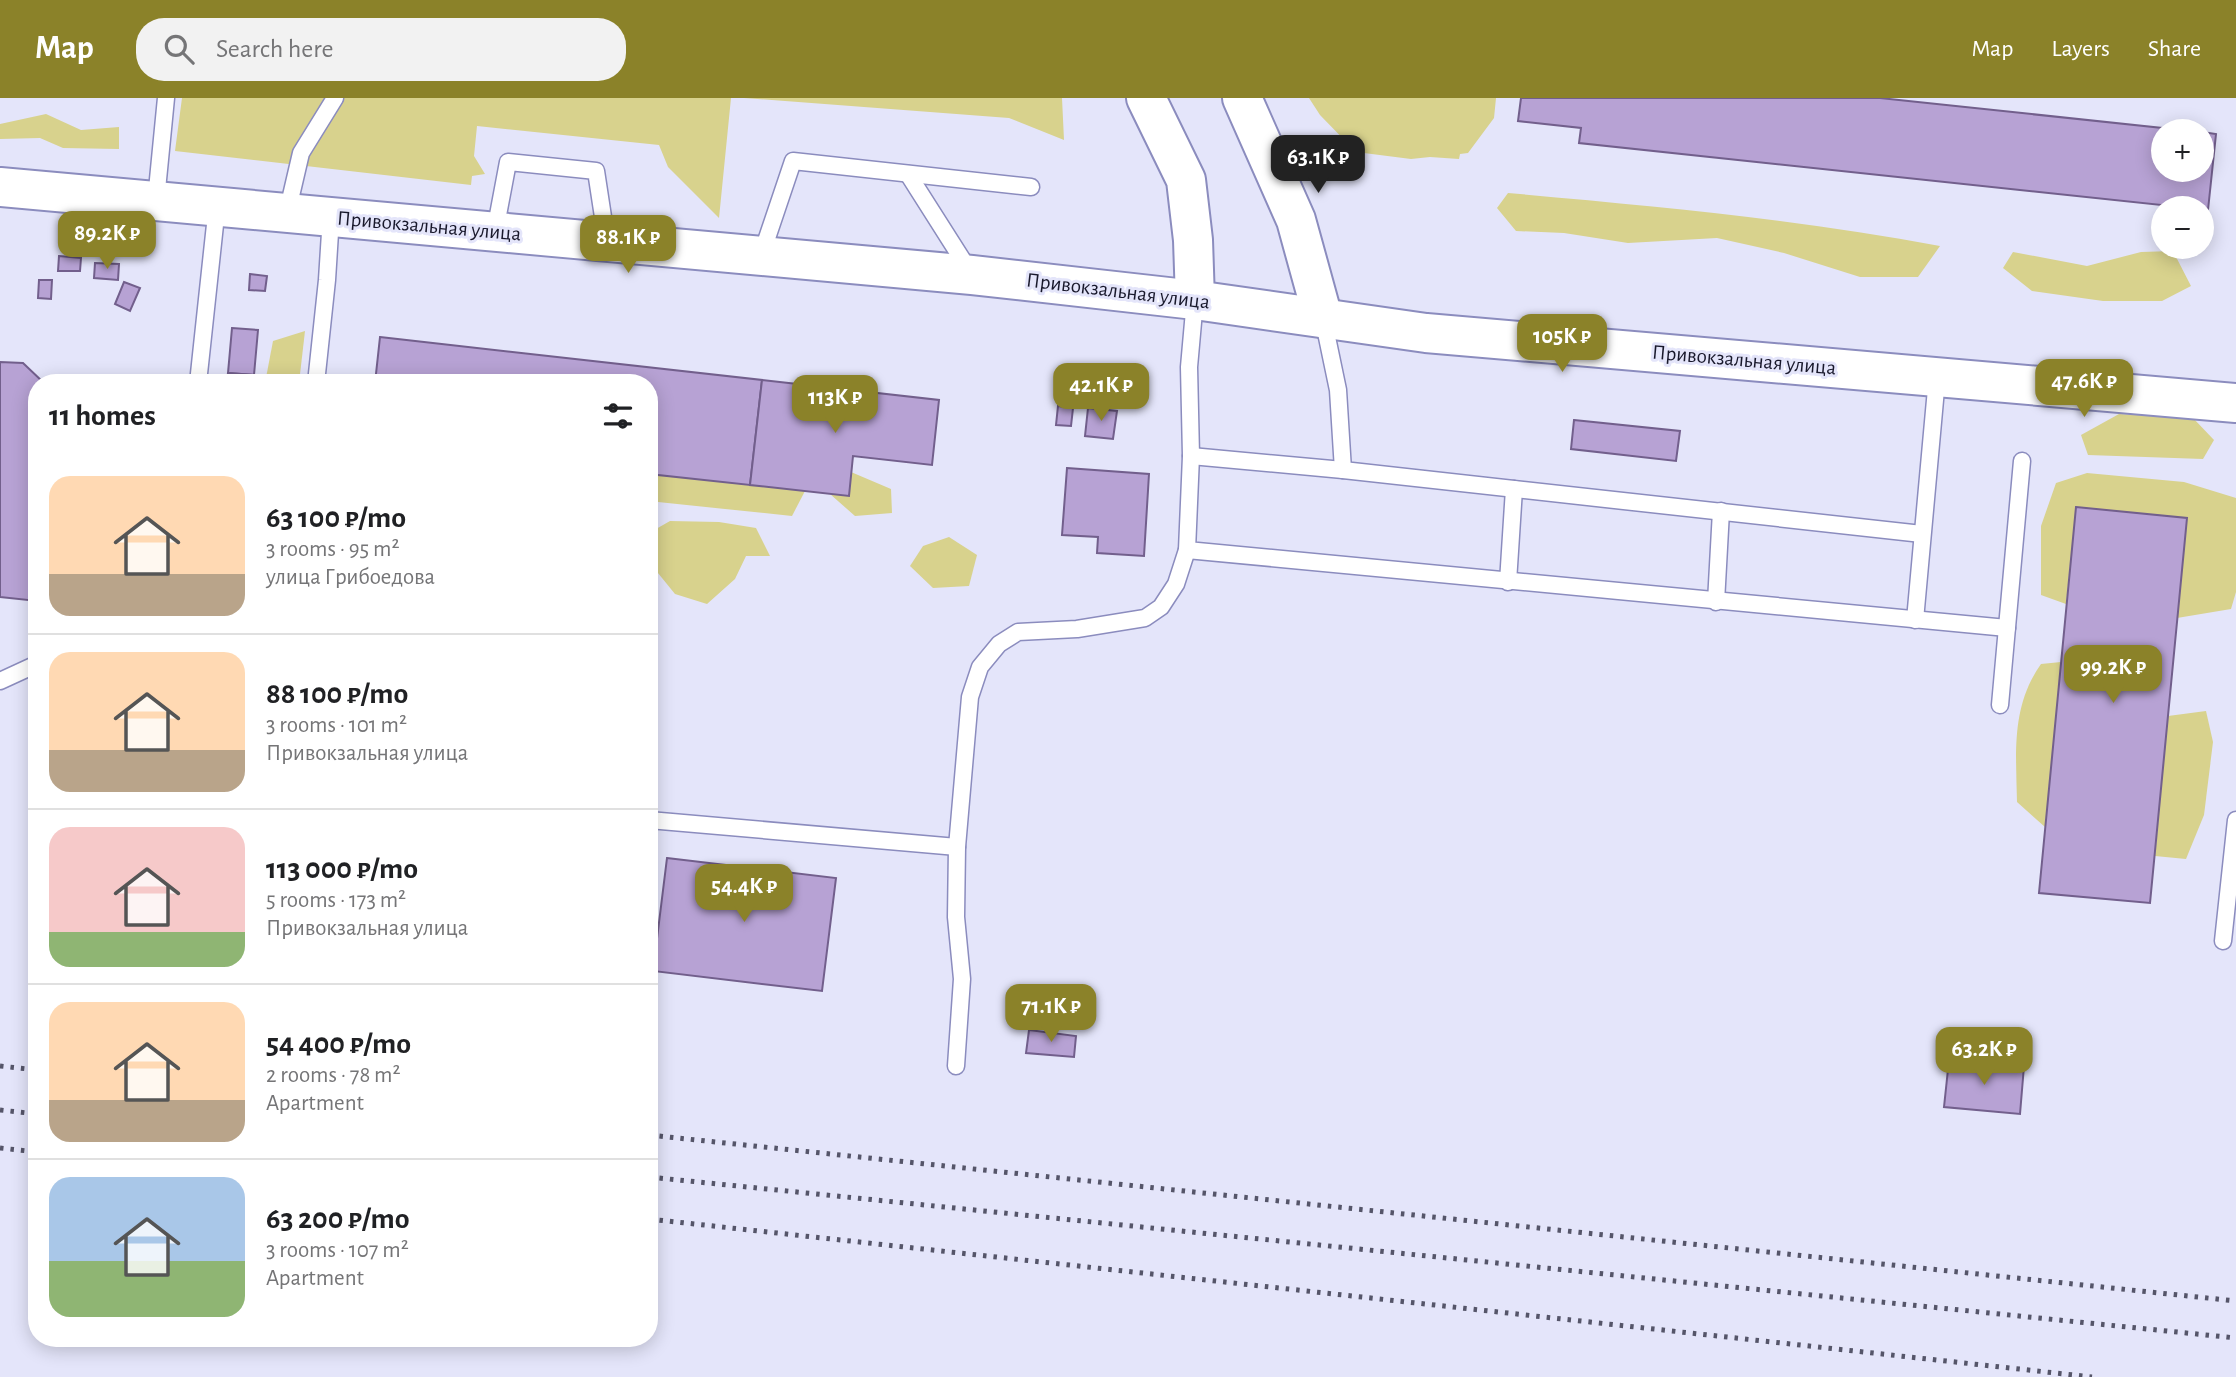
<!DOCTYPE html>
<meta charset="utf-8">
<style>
:root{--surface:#fff;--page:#f2f2f2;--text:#202124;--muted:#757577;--line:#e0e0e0;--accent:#8b8229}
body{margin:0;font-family:"Alegreya Sans",sans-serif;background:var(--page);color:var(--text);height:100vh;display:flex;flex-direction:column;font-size:26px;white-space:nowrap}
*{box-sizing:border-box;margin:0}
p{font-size:23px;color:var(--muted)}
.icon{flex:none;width:38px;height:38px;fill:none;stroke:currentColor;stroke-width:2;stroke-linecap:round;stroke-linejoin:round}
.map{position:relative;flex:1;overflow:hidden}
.sheet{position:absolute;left:28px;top:276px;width:630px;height:973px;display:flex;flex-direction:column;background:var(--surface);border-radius:28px;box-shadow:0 4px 18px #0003}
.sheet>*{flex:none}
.fabs{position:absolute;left:2151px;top:21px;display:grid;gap:14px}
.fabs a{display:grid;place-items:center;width:63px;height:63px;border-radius:50%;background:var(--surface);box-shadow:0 4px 18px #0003;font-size:35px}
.price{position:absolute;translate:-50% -60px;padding:0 16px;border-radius:14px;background:var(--accent);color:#fff;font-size:23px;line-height:46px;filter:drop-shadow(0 2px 4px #0008)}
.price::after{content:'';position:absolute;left:50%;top:42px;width:21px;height:16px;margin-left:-10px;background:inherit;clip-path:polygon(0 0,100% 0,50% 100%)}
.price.active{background:#222;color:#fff}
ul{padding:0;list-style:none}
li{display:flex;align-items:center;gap:21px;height:175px;padding:0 21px}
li+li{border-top:2px solid var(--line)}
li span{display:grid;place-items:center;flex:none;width:196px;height:140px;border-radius:21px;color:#555}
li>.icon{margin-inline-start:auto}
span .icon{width:84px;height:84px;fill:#fffc;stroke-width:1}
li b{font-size:30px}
h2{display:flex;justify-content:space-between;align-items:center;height:84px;padding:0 21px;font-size:30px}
header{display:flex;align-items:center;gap:42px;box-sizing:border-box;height:98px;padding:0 35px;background:var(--accent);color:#fff}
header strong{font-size:33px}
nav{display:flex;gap:38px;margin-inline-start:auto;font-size:24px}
.search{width:490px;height:63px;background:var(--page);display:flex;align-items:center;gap:18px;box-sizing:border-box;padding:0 24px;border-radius:28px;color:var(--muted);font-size:26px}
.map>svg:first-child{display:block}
</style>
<header>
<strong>Map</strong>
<div class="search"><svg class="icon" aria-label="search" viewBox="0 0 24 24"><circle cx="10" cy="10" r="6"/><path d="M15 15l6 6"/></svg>Search here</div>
<nav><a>Map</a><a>Layers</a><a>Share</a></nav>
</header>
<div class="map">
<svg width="2236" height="1279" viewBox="0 0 2236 1279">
<rect width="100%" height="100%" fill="#e4e5fa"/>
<!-- green -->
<g fill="#d8d28d">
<path d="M182,0H731L719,120L668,69L659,47L477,28L474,58L485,76L472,78L471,87L175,53Z"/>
<path d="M744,0H1062L1064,42L1009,20Z"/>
<path d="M1309,0H1496L1494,20L1468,55L1460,56L1459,61L1430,59L1411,61L1356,54L1320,17Z"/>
<path d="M46,16L81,32L119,29V51L63,50L40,40L0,41V26Z"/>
<path d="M1508,95C1653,108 1797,121 1940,148L1918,179H1860L1784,155L1717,140L1628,145L1564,135L1516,133L1497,110Z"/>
<path d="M2173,153L2191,188L2162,203H2103L2032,193L2003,170L2013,154L2087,168L2141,154Z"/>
<path d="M305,233L299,285H265L273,243Z"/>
<path d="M2119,316L2193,320L2214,342L2203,361L2088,357L2081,337Z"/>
<path d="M851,374L891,391L892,415L855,418L830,396L849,398Z"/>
<path d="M2087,375L2184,384L2236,400V494L2231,511L2177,520L2187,420L2076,409L2066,506L2041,497V428L2056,385Z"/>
<path d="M649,376L805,393L792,418L658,404Z"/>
<path d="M670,423L719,424L756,430L770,458H746L735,481L707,506L675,496L649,464V435Z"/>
<path d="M949,439L977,457L969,488L933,490L910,468L923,448Z"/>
<path d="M2061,564L2045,729L2017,704C2016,655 2011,608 2041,566Z"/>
<path d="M2206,613L2213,644L2204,717L2186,761L2155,758L2168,618Z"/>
</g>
<!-- building -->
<g fill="#b7a2d4" stroke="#725f8c" stroke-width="2">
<path d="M1521,0H1880L2191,33H2163V72H2202V34L2216,36L2208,112L1579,45L1581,30L1518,23Z"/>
<path d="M59,158L81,160L80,173H58Z"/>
<path d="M95,165L119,166L118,182L94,180Z"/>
<path d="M250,176L267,178L265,193L249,192Z"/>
<path d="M39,182H52L51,201L38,200Z"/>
<path d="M124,184L140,190L130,213L115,206Z"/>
<path d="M232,230L258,232L254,277L228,275Z"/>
<path d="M380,239L762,282L750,387L649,376V285H375Z"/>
<path d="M0,264L23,265L44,285H37V503L0,499Z"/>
<path d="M228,275L254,277L253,285H227Z"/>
<path d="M762,282L939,302L932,367L853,358L849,398L750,387Z"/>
<path d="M1058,308L1073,310L1071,328L1056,327Z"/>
<path d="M1088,310L1117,313L1113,341L1085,338Z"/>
<path d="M1574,322L1680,333L1676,363L1571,351Z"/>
<path d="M1067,370L1149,376L1144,458L1097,455L1098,439L1062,437Z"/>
<path d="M2076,409L2187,420L2150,805L2039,795Z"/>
<path d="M667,760L836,780L822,893L653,873Z"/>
<path d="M1029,932L1076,938L1074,959L1026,955Z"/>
<path d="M1949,962L2024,968L2020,1016L1944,1009Z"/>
</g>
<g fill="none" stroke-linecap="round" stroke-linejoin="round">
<defs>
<g id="service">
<path d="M908,76L969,172"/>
<path d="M156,102L166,0"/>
<path d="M287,115L301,55L335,0"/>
<path d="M495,133L508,64L596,73L607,145"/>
<path d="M761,158L793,63L1031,89"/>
<path d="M1195,202L1189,269L1191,358L1187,452L2007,530"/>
<path d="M1323,220L1338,292L1343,372L1922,436"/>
<path d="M198,285L217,108"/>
<path d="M316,285L327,182L331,119"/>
<path d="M1191,358L1343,372"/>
<path d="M1508,484L1514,391"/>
<path d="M1716,504L1721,413"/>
<path d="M1915,522L1937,280"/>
<path d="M0,583L37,566"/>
<path d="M2000,607L2022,363"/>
<path d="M649,722L957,749"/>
<path d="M2223,843L2236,722"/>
<path d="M956,968L962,881L956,819L957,749L970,599L980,569L999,546L1018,534L1077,531L1145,520L1161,509L1176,486L1187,452"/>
</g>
<path id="tertiary" d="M0,89L972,177L1195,202"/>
<g id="secondary">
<path d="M1146,0L1186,82L1193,142L1195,202L1426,235L2236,305"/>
<path d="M1242,0L1296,122L1323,220"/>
</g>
</defs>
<!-- service casing -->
<use href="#service" stroke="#8b8cbe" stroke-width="19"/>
<!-- tertiary casing -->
<use href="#tertiary" stroke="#8b8cbe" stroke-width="42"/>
<!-- secondary casing -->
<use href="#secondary" stroke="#8b8cbe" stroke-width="42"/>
<!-- service -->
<use href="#service" stroke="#fff" stroke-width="16"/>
<!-- tertiary -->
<use href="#tertiary" stroke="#fff" stroke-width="38"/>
<!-- secondary -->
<use href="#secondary" stroke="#fff" stroke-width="38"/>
<!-- rail -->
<g stroke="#555569" stroke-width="5" stroke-dasharray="3.5 7" stroke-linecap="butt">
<path d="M0,968L37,972"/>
<path d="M0,1012L37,1016"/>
<path d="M649,1037L2236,1203"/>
<path d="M0,1050L37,1054"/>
<path d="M649,1079L2236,1240"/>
<path d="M649,1121L2092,1279"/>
</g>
</g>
<g text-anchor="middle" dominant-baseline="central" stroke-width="6" stroke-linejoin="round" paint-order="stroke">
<!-- street labels -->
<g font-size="21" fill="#18182b" stroke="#e4e5fa">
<text transform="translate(429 128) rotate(5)">Привокзальная улица</text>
<text transform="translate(1118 193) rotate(7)">Привокзальная улица</text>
<text transform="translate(1744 262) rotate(5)">Привокзальная улица</text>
</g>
</g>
</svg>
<div class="fabs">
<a>+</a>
<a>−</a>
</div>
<b class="price active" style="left:1318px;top:97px">63.1K ₽</b>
<b class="price" style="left:107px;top:173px">89.2K ₽</b>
<b class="price" style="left:628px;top:177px">88.1K ₽</b>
<b class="price" style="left:1562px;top:276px">105K ₽</b>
<b class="price" style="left:2084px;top:321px">47.6K ₽</b>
<b class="price" style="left:1101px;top:325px">42.1K ₽</b>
<b class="price" style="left:835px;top:337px">113K ₽</b>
<b class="price" style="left:2113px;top:607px">99.2K ₽</b>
<b class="price" style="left:744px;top:826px">54.4K ₽</b>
<b class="price" style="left:1051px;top:946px">71.1K ₽</b>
<b class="price" style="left:1984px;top:989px">63.2K ₽</b>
<section class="sheet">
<h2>11 homes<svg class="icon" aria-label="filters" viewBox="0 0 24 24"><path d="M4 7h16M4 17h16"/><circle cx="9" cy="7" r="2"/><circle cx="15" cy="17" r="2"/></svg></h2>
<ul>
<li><span style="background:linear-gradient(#ffd9b3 70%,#b9a48a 0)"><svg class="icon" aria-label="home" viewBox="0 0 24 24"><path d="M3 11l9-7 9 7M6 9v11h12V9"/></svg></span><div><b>63 100 ₽/mo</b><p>3 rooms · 95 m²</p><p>улица Грибоедова</p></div></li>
<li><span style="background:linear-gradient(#ffd9b3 70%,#b9a48a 0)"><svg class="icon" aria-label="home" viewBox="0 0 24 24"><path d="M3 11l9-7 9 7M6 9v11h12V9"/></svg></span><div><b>88 100 ₽/mo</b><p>3 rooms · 101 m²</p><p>Привокзальная улица</p></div></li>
<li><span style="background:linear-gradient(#f6c9c9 75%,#8fb573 0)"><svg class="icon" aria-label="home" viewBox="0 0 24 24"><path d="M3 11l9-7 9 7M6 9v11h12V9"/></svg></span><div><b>113 000 ₽/mo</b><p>5 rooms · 173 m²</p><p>Привокзальная улица</p></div></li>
<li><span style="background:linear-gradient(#ffd9b3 70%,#b9a48a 0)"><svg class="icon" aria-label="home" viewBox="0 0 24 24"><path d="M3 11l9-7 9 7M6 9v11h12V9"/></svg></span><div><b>54 400 ₽/mo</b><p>2 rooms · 78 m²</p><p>Apartment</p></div></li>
<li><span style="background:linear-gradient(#a9c7e8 60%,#8fb573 0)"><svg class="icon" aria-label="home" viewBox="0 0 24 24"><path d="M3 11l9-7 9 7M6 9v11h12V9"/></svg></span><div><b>63 200 ₽/mo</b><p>3 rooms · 107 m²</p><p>Apartment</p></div></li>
</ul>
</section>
</div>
